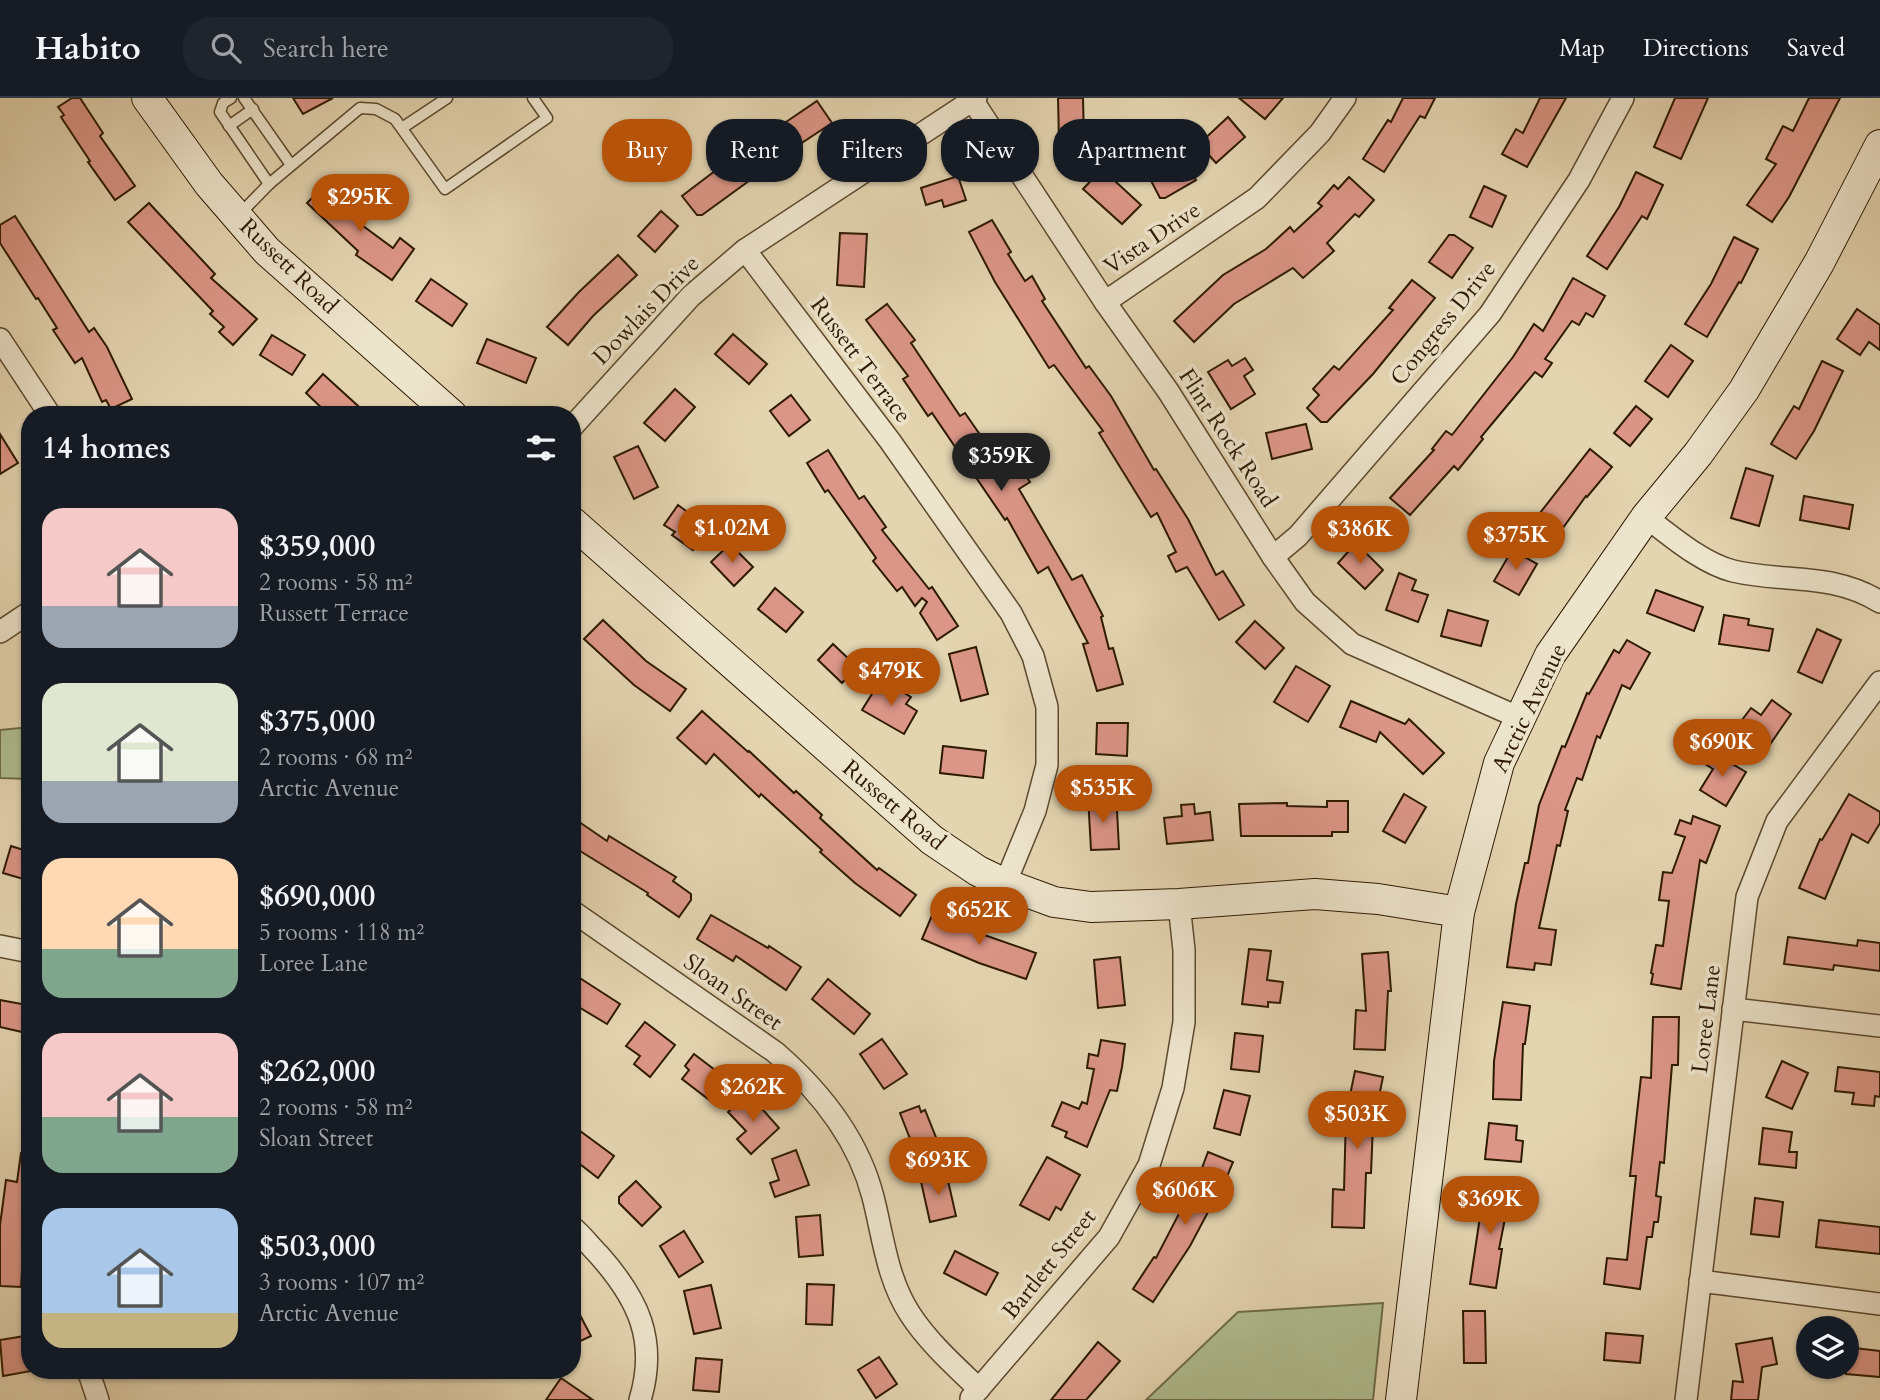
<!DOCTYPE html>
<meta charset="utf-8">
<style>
:root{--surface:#171b24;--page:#20242c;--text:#f1f3f6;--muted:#9ea1a6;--line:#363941;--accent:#b45309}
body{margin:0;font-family:Cardo,serif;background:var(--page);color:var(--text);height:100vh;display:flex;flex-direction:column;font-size:26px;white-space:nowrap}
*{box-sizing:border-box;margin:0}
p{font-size:23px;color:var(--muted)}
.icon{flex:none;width:38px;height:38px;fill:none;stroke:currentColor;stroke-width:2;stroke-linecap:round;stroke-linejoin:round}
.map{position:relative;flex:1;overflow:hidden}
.sheet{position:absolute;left:21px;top:308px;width:560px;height:973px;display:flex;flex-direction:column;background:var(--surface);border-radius:28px;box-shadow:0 2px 5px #0004}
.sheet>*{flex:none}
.guide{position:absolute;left:602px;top:21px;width:665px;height:63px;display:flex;gap:14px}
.controls{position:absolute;left:1796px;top:1218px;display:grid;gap:14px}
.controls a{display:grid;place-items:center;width:63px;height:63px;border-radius:50%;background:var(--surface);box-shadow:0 2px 5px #0004;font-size:35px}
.price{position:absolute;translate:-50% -60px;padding:0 16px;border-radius:24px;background:var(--accent);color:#fff;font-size:23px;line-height:46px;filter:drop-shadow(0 2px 4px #0008)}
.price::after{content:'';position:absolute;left:50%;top:42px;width:21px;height:16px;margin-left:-10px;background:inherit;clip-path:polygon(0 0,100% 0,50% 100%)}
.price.current{background:#222;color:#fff}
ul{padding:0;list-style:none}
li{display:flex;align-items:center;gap:21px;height:175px;padding:0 21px}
li span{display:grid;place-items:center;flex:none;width:196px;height:140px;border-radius:21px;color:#555}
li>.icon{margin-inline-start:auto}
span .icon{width:84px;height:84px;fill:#fffc;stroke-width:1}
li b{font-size:30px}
h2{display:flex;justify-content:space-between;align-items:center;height:84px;padding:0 21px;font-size:30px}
.tag{padding:0 24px;border-radius:28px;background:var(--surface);box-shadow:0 2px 5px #0004;font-size:24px;line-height:63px}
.tag.current{background:var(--accent);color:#fff}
header{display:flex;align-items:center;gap:42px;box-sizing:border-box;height:98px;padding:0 35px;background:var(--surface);border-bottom:2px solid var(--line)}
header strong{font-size:33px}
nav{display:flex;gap:38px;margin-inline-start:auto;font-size:24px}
.search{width:490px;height:63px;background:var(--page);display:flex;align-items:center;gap:18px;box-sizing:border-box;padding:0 24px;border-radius:28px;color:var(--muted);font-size:26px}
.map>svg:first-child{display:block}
</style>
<header>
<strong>Habito</strong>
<div class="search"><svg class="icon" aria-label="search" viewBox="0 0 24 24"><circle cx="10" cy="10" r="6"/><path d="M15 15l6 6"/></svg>Search here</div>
<nav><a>Map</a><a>Directions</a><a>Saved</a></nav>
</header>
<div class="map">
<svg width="1880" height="1302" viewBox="0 0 1880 1302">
<rect width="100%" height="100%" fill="#e4d5b1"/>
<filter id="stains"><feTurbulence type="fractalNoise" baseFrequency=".00286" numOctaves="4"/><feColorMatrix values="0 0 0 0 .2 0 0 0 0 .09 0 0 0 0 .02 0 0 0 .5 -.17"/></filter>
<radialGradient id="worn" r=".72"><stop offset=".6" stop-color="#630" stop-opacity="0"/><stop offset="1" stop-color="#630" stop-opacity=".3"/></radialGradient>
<!-- green -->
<g fill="#afbe90" stroke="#6e6c48" stroke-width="2">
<path d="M30,629V681L0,680V632Z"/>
<path d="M1383,1205L1373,1302H1146L1238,1214Z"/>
</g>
<!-- building -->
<g fill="#dc9687" stroke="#2e1a01" stroke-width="2">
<path d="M72,0H80L103,35L100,38L135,88L115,102L88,64L90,63L61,19L64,17L58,9Z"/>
<path d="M293,0H333L303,16Z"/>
<path d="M1058,0H1083L1084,42L1059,43Z"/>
<path d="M1239,0H1283L1265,21Z"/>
<path d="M1403,0H1435L1425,20L1420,18L1384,74L1363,61L1388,22L1391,24Z"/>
<path d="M1540,0H1566L1527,69L1502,56L1516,31L1523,35Z"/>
<path d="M1675,0H1708L1681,61L1654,49Z"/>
<path d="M1809,0H1840L1789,99L1772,124L1747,107L1776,66L1766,61L1783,28L1793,33Z"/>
<path d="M817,3L832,25L800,46L786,24Z"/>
<path d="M1228,19L1245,39L1216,65L1199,46Z"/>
<path d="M756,28L779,61L702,117H697L682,98L732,60L725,50Z"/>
<path d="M1184,60L1196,82L1165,100H1160L1149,79Z"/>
<path d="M1102,71L1141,107L1122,126L1083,91Z"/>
<path d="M1636,74L1663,87L1647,121L1642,118L1607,171L1587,158L1619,109Z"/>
<path d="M958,78L966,102L944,109L942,102L926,107L921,90Z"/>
<path d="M1349,79L1374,102L1359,119L1355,116L1327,145L1334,153L1303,180L1293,170L1234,206L1194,244L1174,223L1223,177L1266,151L1290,129L1294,134L1322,108L1318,105L1334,87L1338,91Z"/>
<path d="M326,86L360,117L355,122L393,150L400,140L414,151L392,182L356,157L358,153L307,105Z"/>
<path d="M1484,88L1506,98L1492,129L1470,119Z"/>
<path d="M149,105L215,176L211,180L257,221L233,247L219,234L224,229L210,216L213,213L128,124Z"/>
<path d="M661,113L678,128L655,154L638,138Z"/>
<path d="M15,118L89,234L94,230L107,249L132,301L111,311L106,302L102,304L82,260L75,265L53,232L57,230L38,200L36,201L0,145V127Z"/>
<path d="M992,122L1011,154L1008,156L1025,183L1032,178L1045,201L1042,203L1086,270L1089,268L1111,298L1154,372L1156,371L1188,421L1216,477L1223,473L1244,507L1219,522L1187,469L1176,474L1168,458L1176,454L1157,415L1151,419L1099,335L1103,333L1054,267L1049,270L995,184L969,134Z"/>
<path d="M840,135L867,136L864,189L837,187Z"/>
<path d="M1449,137H1454L1473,150L1452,180L1429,164Z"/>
<path d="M1734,139L1758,151L1741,185L1739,184L1707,239L1685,226L1711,186Z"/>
<path d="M618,157L637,177L593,218L568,247L547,229L579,194Z"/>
<path d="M1573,180L1605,198L1593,219L1586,215L1579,227L1572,223L1545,261L1552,265L1542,279L1535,274L1481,339L1483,341L1458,372L1454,368L1410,417L1390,400L1434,352L1432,351L1446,333L1452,337L1513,259L1534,226L1543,233Z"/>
<path d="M431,181L467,206L452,228L416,203Z"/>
<path d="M1412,182L1435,200L1373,276L1327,324H1321L1307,310L1319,297L1313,291L1334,268L1339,272L1393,212L1389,210Z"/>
<path d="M887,206L915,242L911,245L960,318L965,315L1006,374L1017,366L1030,384L1019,391L1072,482L1082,477L1103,518L1101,519L1109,551L1113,550L1123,586L1097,593L1083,546L1088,545L1048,469L1038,475L1007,420L1005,422L932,315L928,318L903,281L908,278L866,222Z"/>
<path d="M1857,211L1880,227V252L1869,244L1860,257L1837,241Z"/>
<path d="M733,236L767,266L749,286L715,256Z"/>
<path d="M272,237L305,257L292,277L260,257Z"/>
<path d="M487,241L536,260L526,285L477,265Z"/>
<path d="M1671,247L1693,263L1668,299L1645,283Z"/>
<path d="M1245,260L1253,272L1244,278L1255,296L1231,311L1208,274L1228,262L1232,268Z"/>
<path d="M1822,263L1843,273L1814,333L1796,361L1771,346L1794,308L1799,311Z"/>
<path d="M323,276L368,317H329L306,295Z"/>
<path d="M675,291L695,309L665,343L644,325Z"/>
<path d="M791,297L810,322L789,338L770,313Z"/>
<path d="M1636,308L1652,321L1630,348L1614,335Z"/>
<path d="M1306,326L1312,351L1272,361L1266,335Z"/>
<path d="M0,336L18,365L0,376Z"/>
<path d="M638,348L658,389L634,401L614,359Z"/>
<path d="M1590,351L1612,369L1587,399L1586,398L1552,445L1529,429Z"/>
<path d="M828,352L859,401L864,398L886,429L882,432L929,491L932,489L958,528L937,542L920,515L927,504L922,500L915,508L902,489L897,493L873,463L876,460L828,392L825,394L807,365Z"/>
<path d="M1746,370L1773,378L1759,428L1731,420Z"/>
<path d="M1804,398L1853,407L1849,431L1800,422Z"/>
<path d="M678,407L709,430L693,452L672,437L675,434L664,427Z"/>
<path d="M1356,445L1383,472L1365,491L1338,465Z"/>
<path d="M730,446L753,469L734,488L711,464Z"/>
<path d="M1512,452L1537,466L1519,497L1494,483Z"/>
<path d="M1399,475L1416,482L1412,492L1428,497L1418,524L1386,512Z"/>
<path d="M775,490L803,514L786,534L758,511Z"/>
<path d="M1656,492L1703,509L1694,533L1647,515Z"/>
<path d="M1448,512L1488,523L1481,548L1441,538Z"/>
<path d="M1724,517L1749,521L1748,527L1773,531L1769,553L1719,546Z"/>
<path d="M603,522L646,563L686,591L670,613L634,587L584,541Z"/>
<path d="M1255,523L1284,550L1265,571L1236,544Z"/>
<path d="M1817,531L1841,542L1822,585L1798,574Z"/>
<path d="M1627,542L1650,555L1630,591L1622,587L1600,640L1597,638L1582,682L1577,680L1565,712L1568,713L1560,748L1557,747L1539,830L1556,832L1551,867L1535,865L1534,872L1507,869L1516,806L1525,765H1528L1539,707L1562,648L1565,649L1587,595L1589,596L1614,552L1619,555Z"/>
<path d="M833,546L854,566V572L842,585L818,562Z"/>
<path d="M976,549L988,596L961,603L949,556Z"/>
<path d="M1296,568L1330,588L1308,624L1274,604Z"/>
<path d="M889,586L911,599L906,606L917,613L904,636L862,612L875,591L883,595Z"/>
<path d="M1772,602L1791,616L1764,655L1742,639L1750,628L1742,622L1751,610L1761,617Z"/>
<path d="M1351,603L1405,626L1409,621L1444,655L1423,676L1380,634L1376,644L1340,629Z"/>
<path d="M702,613L748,654L749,653L794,695L796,693L822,717L820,720L877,772L879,770L916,797L900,818L855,785L820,754L822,752L761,696L759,699L714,656L706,666L677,640Z"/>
<path d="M1097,625H1128L1127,658L1096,656Z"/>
<path d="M943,648L986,653L983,680L940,675Z"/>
<path d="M1712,654L1746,674L1726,708L1700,692L1713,671L1705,666Z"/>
<path d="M1404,696L1426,709L1405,745L1383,733Z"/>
<path d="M1849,696L1880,714V725L1868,745L1852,736L1825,801L1799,790L1820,741L1822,742Z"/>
<path d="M1103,697L1105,712H1117L1119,751L1091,752L1088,698Z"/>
<path d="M1327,703H1348V734H1332V738H1241L1239,706L1287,705V708L1327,709Z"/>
<path d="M1194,706L1195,716L1210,714L1213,742L1167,746L1164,720L1182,718L1181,707Z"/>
<path d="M1693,718L1720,728L1706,765L1700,762L1681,891L1651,886L1653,876L1651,875L1656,847L1663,848L1669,803L1659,802L1663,774L1672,775L1685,739L1675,736L1680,722L1691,726Z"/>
<path d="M572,719L607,743L609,738L676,779L673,783L691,796V802L679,819L647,797L648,795L572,748Z"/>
<path d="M11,748L30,754V783L3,775Z"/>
<path d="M933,815L973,833L1036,855L1026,881L979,865L922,841Z"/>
<path d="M711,817L768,850L769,848L801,869L786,892L736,858L733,863L697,841Z"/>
<path d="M1788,839L1857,848L1858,842L1880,845V873L1834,867L1833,872L1784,866Z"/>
<path d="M1249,851L1271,853L1267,882L1283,884L1280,905L1268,904V909L1242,906Z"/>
<path d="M1388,854L1391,893H1388L1385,952L1354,951L1356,912L1366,913L1362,856Z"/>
<path d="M1120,859L1125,907L1098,910L1094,862Z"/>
<path d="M572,875L620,906L607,926L572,905Z"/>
<path d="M828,881L870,916L854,936L812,901Z"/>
<path d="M0,902L27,907L22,934L0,929Z"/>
<path d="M1503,904L1530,908L1525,946H1523L1521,1002L1493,1001L1494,963Z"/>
<path d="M1653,919H1679L1678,967H1672L1664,1065L1660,1064L1656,1098L1661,1099L1658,1124H1654L1652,1139H1647L1640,1191L1604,1186L1607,1160L1627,1162L1636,1078H1630L1641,979L1651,980Z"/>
<path d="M645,924L675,947L650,979L634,966L640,958L626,948Z"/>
<path d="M1235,935L1263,938L1259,974L1231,971Z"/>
<path d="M882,941L907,976L884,991L860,956Z"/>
<path d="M1101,942L1125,946L1122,969L1117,993L1110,992L1087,1049L1065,1039L1067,1034L1052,1028L1062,1004L1079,1011L1082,1004L1087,1006L1094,971L1087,970L1089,956L1098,958Z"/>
<path d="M694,956L728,982L712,1004L682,981L689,972L685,968Z"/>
<path d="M1782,963L1808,975L1792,1011L1766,999Z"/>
<path d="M1838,969L1880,974V999L1875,998L1874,1008L1852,1006L1854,995L1835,993Z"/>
<path d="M1355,973L1383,979L1373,1027L1371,1075H1366L1364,1130L1332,1129L1333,1091L1344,1092L1346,1017Z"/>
<path d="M1224,992L1250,998L1240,1037L1214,1030Z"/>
<path d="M749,996L779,1030L751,1056L737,1041L746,1033L728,1014Z"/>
<path d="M919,1008L921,1014L925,1012L939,1047L916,1056L900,1015Z"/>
<path d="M1489,1025L1517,1028L1516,1042L1523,1043L1521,1064L1485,1061Z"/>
<path d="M572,1027L614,1058L598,1080L572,1060Z"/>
<path d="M1763,1030L1792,1034L1789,1054H1797L1796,1070L1759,1066Z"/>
<path d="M796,1052L809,1087L775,1099L770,1085L779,1082L772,1061Z"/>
<path d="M1208,1054L1233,1064L1218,1100L1216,1099L1190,1148L1153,1204L1133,1191L1154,1159L1156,1160L1183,1108L1187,1110Z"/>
<path d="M21,1055H30V1116L29,1123H25L21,1189L0,1188V1127L6,1082L17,1084Z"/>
<path d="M1047,1059L1080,1077L1061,1112L1056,1109L1049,1122L1020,1107Z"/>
<path d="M946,1074L956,1118L930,1124L920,1079Z"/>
<path d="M636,1083L661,1109L642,1128L619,1105V1099Z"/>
<path d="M1485,1085L1511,1090L1499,1151H1502L1496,1190L1470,1186Z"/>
<path d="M1755,1100L1783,1104L1779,1139L1751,1136Z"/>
<path d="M820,1117L823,1157L799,1159L796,1119Z"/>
<path d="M1819,1122L1880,1129V1156L1816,1149Z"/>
<path d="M684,1133L703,1164L679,1179L660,1148Z"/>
<path d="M955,1153L998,1175L986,1197L944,1175Z"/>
<path d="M807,1186L834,1187L832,1227L806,1226Z"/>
<path d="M711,1187L721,1230L694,1236L684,1193Z"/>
<path d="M572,1202L591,1238L572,1247Z"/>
<path d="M1463,1213H1485L1486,1265H1464Z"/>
<path d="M1606,1235L1643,1238L1640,1265L1604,1262Z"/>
<path d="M25,1238L31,1273L3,1278L0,1242Z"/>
<path d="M1772,1240L1777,1266L1762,1269L1758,1302H1731L1733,1283L1743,1284L1736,1246Z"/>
<path d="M1098,1244L1120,1263L1086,1302H1051Z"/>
<path d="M1846,1249L1880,1253V1279L1846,1276Z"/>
<path d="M879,1259L897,1286L876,1300L858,1272Z"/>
<path d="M696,1260L722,1262L719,1294L693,1292Z"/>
<path d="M561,1280L593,1302H546Z"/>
</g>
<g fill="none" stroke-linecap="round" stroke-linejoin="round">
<defs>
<g id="lane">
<path d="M231,0L223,5L220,14L269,86"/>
<path d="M244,0L291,67"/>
<path d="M229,28L253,11"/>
<path d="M402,30L447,0"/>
<path d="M239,117L269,86L360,10L376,11L395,21L445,91L547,20L533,0"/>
</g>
<g id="street">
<path d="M971,0L1105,204L1168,293L1273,459L1305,504L1352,546L1520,620"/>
<path d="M745,152L890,343L1011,515L1033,558L1047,609V667L1035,713L1005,786"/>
<path d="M1105,204L1257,100L1320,35L1345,0"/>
<path d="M0,241L50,317"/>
<path d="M572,329L691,198L745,152L976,0"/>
<path d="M1646,419C1671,438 1702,465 1733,473C1783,485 1833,474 1880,504"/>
<path d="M1273,459L1298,438L1490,216L1579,82L1623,0"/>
<path d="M0,534L30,514"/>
<path d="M572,813L775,954C820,993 858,1040 873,1099C883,1138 887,1181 910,1216C928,1244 955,1268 979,1291"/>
<path d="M0,848L30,854"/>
<path d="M1733,911L1880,928"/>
<path d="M572,1129C582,1137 590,1148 599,1157C638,1201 658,1242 640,1302"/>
<path d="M1700,1183L1880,1206"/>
<path d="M88,1272L98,1302"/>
<path d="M971,1300L1109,1139L1149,1067L1173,990L1184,924V852L1179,806"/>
<path d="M1686,1302L1747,799L1777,723L1880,584"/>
</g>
<g id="secondary">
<path d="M147,0L209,86L267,153L452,317"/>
<path d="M572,424L932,742L978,773L1005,786L1054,804L1091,809L1179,806L1315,796L1378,801L1459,814"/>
<path d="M1401,1302L1459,814L1499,665L1550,557L1646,419L1698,356L1744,292L1819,165L1880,47"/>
</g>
</defs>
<!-- lane casing -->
<use href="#lane" stroke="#5c492d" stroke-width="13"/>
<!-- street casing -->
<use href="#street" stroke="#5c492d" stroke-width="24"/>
<!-- secondary casing -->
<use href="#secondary" stroke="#2e1a01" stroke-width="32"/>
<!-- lane -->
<use href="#lane" stroke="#ede4cc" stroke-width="10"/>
<!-- street -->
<use href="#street" stroke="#ede4cc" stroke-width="21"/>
<!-- secondary -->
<use href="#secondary" stroke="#ede4cc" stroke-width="30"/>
</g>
<g text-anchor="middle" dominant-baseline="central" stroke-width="7" stroke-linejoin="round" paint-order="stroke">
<!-- street labels -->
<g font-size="23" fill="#2e1a01" stroke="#ede4cc">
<text transform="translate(1152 140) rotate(-34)">Vista Drive</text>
<text transform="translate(289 168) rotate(44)">Russett Road</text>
<text transform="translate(646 212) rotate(-46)">Dowlais Drive</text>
<text transform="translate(1443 225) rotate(-51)">Congress Drive</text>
<text transform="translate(861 262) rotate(53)">Russett Terrace</text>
<text transform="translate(1228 340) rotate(57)">Flint Rock Road</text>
<text transform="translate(1529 610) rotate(-64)">Arctic Avenue</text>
<text transform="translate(894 707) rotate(40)">Russett Road</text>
<text transform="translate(733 894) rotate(35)">Sloan Street</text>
<text transform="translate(1706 921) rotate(-83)">Loree Lane</text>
<text transform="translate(1049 1166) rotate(-51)">Bartlett Street</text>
</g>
</g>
<rect width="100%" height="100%" filter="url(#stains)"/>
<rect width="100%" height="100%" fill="url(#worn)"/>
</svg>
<div class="controls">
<a><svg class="icon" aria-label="layers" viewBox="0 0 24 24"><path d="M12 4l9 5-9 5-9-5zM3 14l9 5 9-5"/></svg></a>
</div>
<b class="price" style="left:360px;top:136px">$295K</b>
<b class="price current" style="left:1001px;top:395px">$359K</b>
<b class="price" style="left:732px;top:467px">$1.02M</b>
<b class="price" style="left:1360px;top:468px">$386K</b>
<b class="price" style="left:1516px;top:474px">$375K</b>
<b class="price" style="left:891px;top:610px">$479K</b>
<b class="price" style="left:1722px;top:681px">$690K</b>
<b class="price" style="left:1103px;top:727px">$535K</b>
<b class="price" style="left:979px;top:849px">$652K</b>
<b class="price" style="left:753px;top:1026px">$262K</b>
<b class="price" style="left:1357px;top:1053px">$503K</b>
<b class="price" style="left:938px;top:1099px">$693K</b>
<b class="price" style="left:1185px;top:1129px">$606K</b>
<b class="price" style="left:1490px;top:1138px">$369K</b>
<div class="guide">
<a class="tag current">Buy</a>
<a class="tag">Rent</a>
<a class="tag">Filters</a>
<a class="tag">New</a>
<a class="tag">Apartment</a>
</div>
<section class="sheet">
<h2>14 homes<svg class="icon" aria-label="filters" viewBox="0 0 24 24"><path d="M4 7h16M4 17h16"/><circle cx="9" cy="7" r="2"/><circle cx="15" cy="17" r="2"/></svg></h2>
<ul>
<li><span style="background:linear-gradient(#f6c9c9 70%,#9aa5b1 0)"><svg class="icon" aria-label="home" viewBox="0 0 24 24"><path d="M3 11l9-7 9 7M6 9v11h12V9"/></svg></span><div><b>$359,000</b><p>2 rooms · 58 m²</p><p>Russett Terrace</p></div></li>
<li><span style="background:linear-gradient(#dfe7d0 70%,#9aa5b1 0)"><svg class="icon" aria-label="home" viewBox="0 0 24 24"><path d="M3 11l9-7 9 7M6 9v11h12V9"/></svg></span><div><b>$375,000</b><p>2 rooms · 68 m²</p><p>Arctic Avenue</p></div></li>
<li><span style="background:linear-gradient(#ffd9b3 65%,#7fa58c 0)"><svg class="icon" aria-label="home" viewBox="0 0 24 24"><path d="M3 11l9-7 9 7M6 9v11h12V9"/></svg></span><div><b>$690,000</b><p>5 rooms · 118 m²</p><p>Loree Lane</p></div></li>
<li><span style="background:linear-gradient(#f6c9c9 60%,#7fa58c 0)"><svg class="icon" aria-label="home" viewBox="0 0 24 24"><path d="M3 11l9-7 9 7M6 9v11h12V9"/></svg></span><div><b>$262,000</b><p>2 rooms · 58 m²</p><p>Sloan Street</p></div></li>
<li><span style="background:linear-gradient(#a9c7e8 75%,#c2b280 0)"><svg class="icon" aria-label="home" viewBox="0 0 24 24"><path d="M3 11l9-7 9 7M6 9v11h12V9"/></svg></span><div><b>$503,000</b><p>3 rooms · 107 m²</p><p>Arctic Avenue</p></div></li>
</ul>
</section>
</div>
